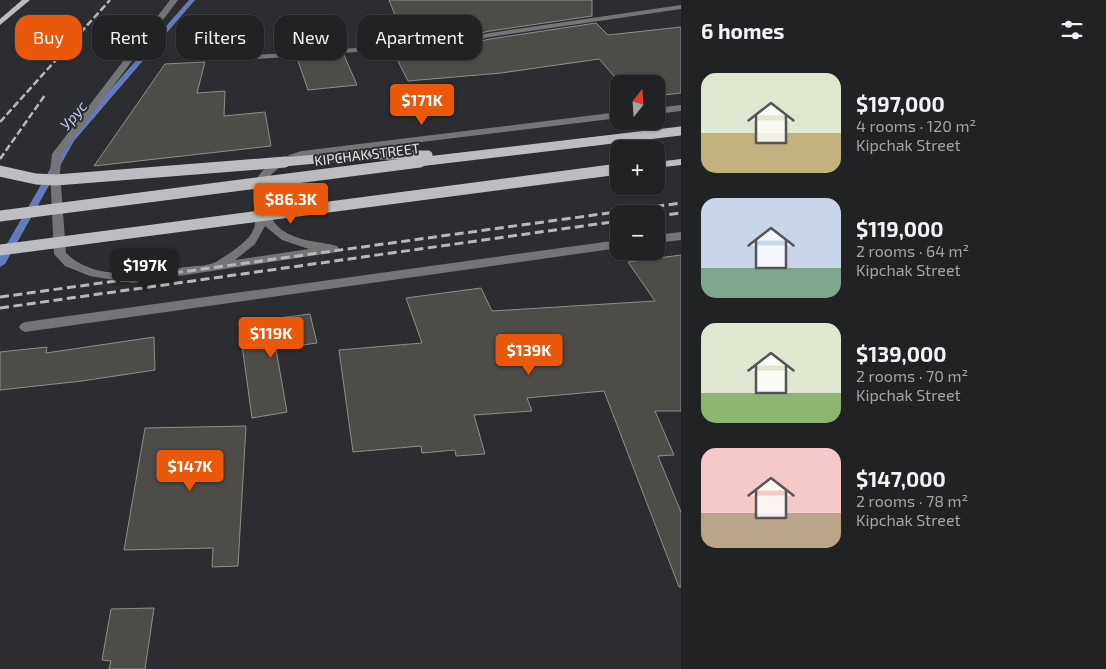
<!DOCTYPE html>
<meta charset="utf-8">
<style>
:root{--surface:#212224;--page:#292a2c;--text:#f1f3f6;--muted:#a2a4a6;--line:#3e3f41;--accent:#ea580c}
body{margin:0;font-family:"Exo 2",sans-serif;background:var(--page);color:var(--text);height:100vh;display:flex;flex-direction:column;font-size:19px;white-space:nowrap}
*{box-sizing:border-box;margin:0}
p{font-size:16px;color:var(--muted)}
.icon{flex:none;width:28px;height:28px;fill:none;stroke:currentColor;stroke-width:2;stroke-linecap:round;stroke-linejoin:round}
.map{position:relative;flex:1;overflow:hidden}
.details{display:flex;flex-direction:column;background:var(--surface);width:425px}
.details>*{flex:none}
.banner{position:absolute;left:15px;top:15px;width:475px;height:45px;display:flex;gap:10px}
.needle{width:32px;rotate:17deg}
.buttons{position:absolute;left:610px;top:75px;display:grid;gap:10px}
.buttons a{display:grid;place-items:center;width:55px;height:55px;border-radius:10px;background:var(--surface);box-shadow:0 1px 4px #0004,0 0 0 1px var(--line);font-size:25px}
.price{position:absolute;translate:-50% -42px;padding:0 11px;border-radius:5px;background:var(--accent);color:#fff;font-size:16px;line-height:32px;filter:drop-shadow(0 1px 2px #0008)}
.price::after{content:'';position:absolute;left:50%;top:30px;width:15px;height:11px;margin-left:-8px;background:inherit;clip-path:polygon(0 0,100% 0,50% 100%)}
.price.current{background:#222;color:#fff}
ul{padding:0;list-style:none}
li{display:flex;align-items:center;gap:15px;height:125px;padding:0 20px}
li span{display:grid;place-items:center;flex:none;width:140px;height:100px;border-radius:15px;color:#555}
li>.icon{margin-inline-start:auto}
span .icon{width:60px;height:60px;fill:#fffc;stroke-width:1}
li b{font-size:21px}
h2{display:flex;justify-content:space-between;align-items:center;height:60px;padding:0 20px;font-size:21px}
.chip{padding:0 18px;border-radius:15px;background:var(--surface);box-shadow:0 1px 4px #0004,0 0 0 1px var(--line);font-size:18px;line-height:45px}
.chip.current{background:var(--accent);color:#fff}
main{display:flex;flex:1;min-height:0}
.map>svg:first-child{display:block}
</style>
<main>
<div class="map">
<svg width="681" height="669" viewBox="0 0 681 669">
<rect width="100%" height="100%" fill="#2c2d30"/>
<g fill="none" stroke-linecap="round" stroke-linejoin="round">
<!-- stream -->
<path fill="#6579be" fill-rule="evenodd" d="M189,0H195L74,141L5,264L0,267V256L68,138Z"/>
</g>
<!-- building -->
<g fill="#4e4c49" stroke="#8f8e8a">
<path d="M389,0H592V16L490,31L453,39L389,44L380,26L399,25Z"/>
<path d="M596,23L608,35L681,27V93L656,96V84H621L599,59L501,73L408,81L393,51L453,47L490,39Z"/>
<path d="M333,29L341,47L295,51L288,32Z"/>
<path d="M344,55L357,85L308,90L297,58Z"/>
<path d="M205,62L197,93L225,91L224,116L265,112L271,146L94,166L165,64Z"/>
<path d="M681,255V411H655L674,455L658,456L681,512V587H679L604,391L527,398L532,411L474,415L485,454L456,456L455,450L422,453L421,446L353,452L339,350L422,343L406,298L481,288L492,311L655,301L628,262Z"/>
<path d="M310,314L317,343L276,349L287,412L252,418L239,323Z"/>
<path d="M154,337L155,370L82,381L0,390V352L47,347L46,353Z"/>
<path d="M246,426L238,566L212,567L213,548L124,550L145,428Z"/>
<path d="M154,608L145,669H109L111,661L102,660L111,609Z"/>
</g>
<g fill="none" stroke-linecap="round" stroke-linejoin="round">
<!-- minor -->
<g fill="#757577" fill-rule="evenodd">
<path d="M170,0H178L62,154L60,172L66,253C97,283 148,273 186,267C194,266 209,266 216,262C227,255 240,247 249,237C261,222 252,209 253,193C254,168 281,157 302,151L619,112V118L306,156C277,165 253,180 269,212C272,219 275,225 282,230C299,242 319,241 337,246L339,249L337,252L133,283L90,276L65,266L54,254L50,172L52,154ZM265,226L282,240L309,249L235,260L255,244Z"/>
<path d="M681,5V9L490,37L453,45L231,61L227,59L231,57L453,41L490,33Z"/>
<path d="M681,105V111L656,114V108Z"/>
<path d="M681,232V240L656,243V235Z"/>
<path d="M619,240V248L25,332L21,330L19,327L21,324L25,322Z"/>
</g>
<!-- major -->
<g fill="#bcbdc1" fill-rule="evenodd">
<path d="M22,0H30L0,25V19Z"/>
<path d="M681,159V165L656,168V162Z"/>
</g>
<!-- rail-far1 -->
<g stroke="#b8b8ba" stroke-width="2.5" stroke-dasharray="7 3" stroke-linecap="butt">
<path d="M0,122L110,0"/>
<path d="M0,159L45,95"/>
</g>
<!-- rail -->
<g stroke="#b8b8ba" stroke-width="3" stroke-dasharray="9 4.5" stroke-linecap="butt">
<path d="M656,216L681,213"/>
<path d="M0,297L681,203"/>
<path d="M0,308L619,221"/>
</g>
<!-- major-bridge-far1 -->
<g stroke="#bcbdc1" stroke-width="9">
<path d="M272,163L362,155H428"/>
<path d="M410,163L681,131"/>
</g>
<!-- major-bridge -->
<g stroke="#bcbdc1" stroke-width="11">
<path d="M0,171L36,179L56,180L285,162"/>
<path d="M0,216L420,162"/>
<path d="M0,250L619,169"/>
</g>
</g>
<g text-anchor="middle" dominant-baseline="central" stroke-width="4" stroke-linejoin="round" paint-order="stroke">
<!-- far-street labels -->
<g font-size="14" fill="#e7e7e9" stroke="#2c2d30">
<text transform="translate(367 154) rotate(-7)">KIPCHAK STREET</text>
</g>
<!-- far-water labels -->
<g font-size="15" font-style="italic" fill="#c1cef5" stroke="#2c2d30">
<text transform="translate(73 115) rotate(-50)">Урус</text>
</g>
</g>
</svg>
<div class="buttons">
<a><svg class="needle" viewBox="-14 -14 28 28"><path d="M0-13l5 13h-10z" fill="#e53935"/><path d="M0 13l5-13h-10z" fill="#a2a4a6"/></svg></a>
<a>+</a>
<a>−</a>
</div>
<b class="price" style="left:422px;top:126px">$171K</b>
<b class="price" style="left:291px;top:225px">$86.3K</b>
<b class="price current" style="left:145px;top:291px">$197K</b>
<b class="price" style="left:271px;top:359px">$119K</b>
<b class="price" style="left:529px;top:376px">$139K</b>
<b class="price" style="left:190px;top:492px">$147K</b>
<div class="banner">
<a class="chip current">Buy</a>
<a class="chip">Rent</a>
<a class="chip">Filters</a>
<a class="chip">New</a>
<a class="chip">Apartment</a>
</div>
</div>
<section class="details">
<h2>6 homes<svg class="icon" aria-label="filters" viewBox="0 0 24 24"><path d="M4 7h16M4 17h16"/><circle cx="9" cy="7" r="2"/><circle cx="15" cy="17" r="2"/></svg></h2>
<ul>
<li><span style="background:linear-gradient(#dfe7d0 60%,#c2b280 0)"><svg class="icon" aria-label="home" viewBox="0 0 24 24"><path d="M3 11l9-7 9 7M6 9v11h12V9"/></svg></span><div><b>$197,000</b><p>4 rooms · 120 m²</p><p>Kipchak Street</p></div></li>
<li><span style="background:linear-gradient(#c9d6e8 70%,#7fa58c 0)"><svg class="icon" aria-label="home" viewBox="0 0 24 24"><path d="M3 11l9-7 9 7M6 9v11h12V9"/></svg></span><div><b>$119,000</b><p>2 rooms · 64 m²</p><p>Kipchak Street</p></div></li>
<li><span style="background:linear-gradient(#dfe7d0 70%,#8fb573 0)"><svg class="icon" aria-label="home" viewBox="0 0 24 24"><path d="M3 11l9-7 9 7M6 9v11h12V9"/></svg></span><div><b>$139,000</b><p>2 rooms · 70 m²</p><p>Kipchak Street</p></div></li>
<li><span style="background:linear-gradient(#f6c9c9 65%,#b9a48a 0)"><svg class="icon" aria-label="home" viewBox="0 0 24 24"><path d="M3 11l9-7 9 7M6 9v11h12V9"/></svg></span><div><b>$147,000</b><p>2 rooms · 78 m²</p><p>Kipchak Street</p></div></li>
</ul>
</section>
</main>
